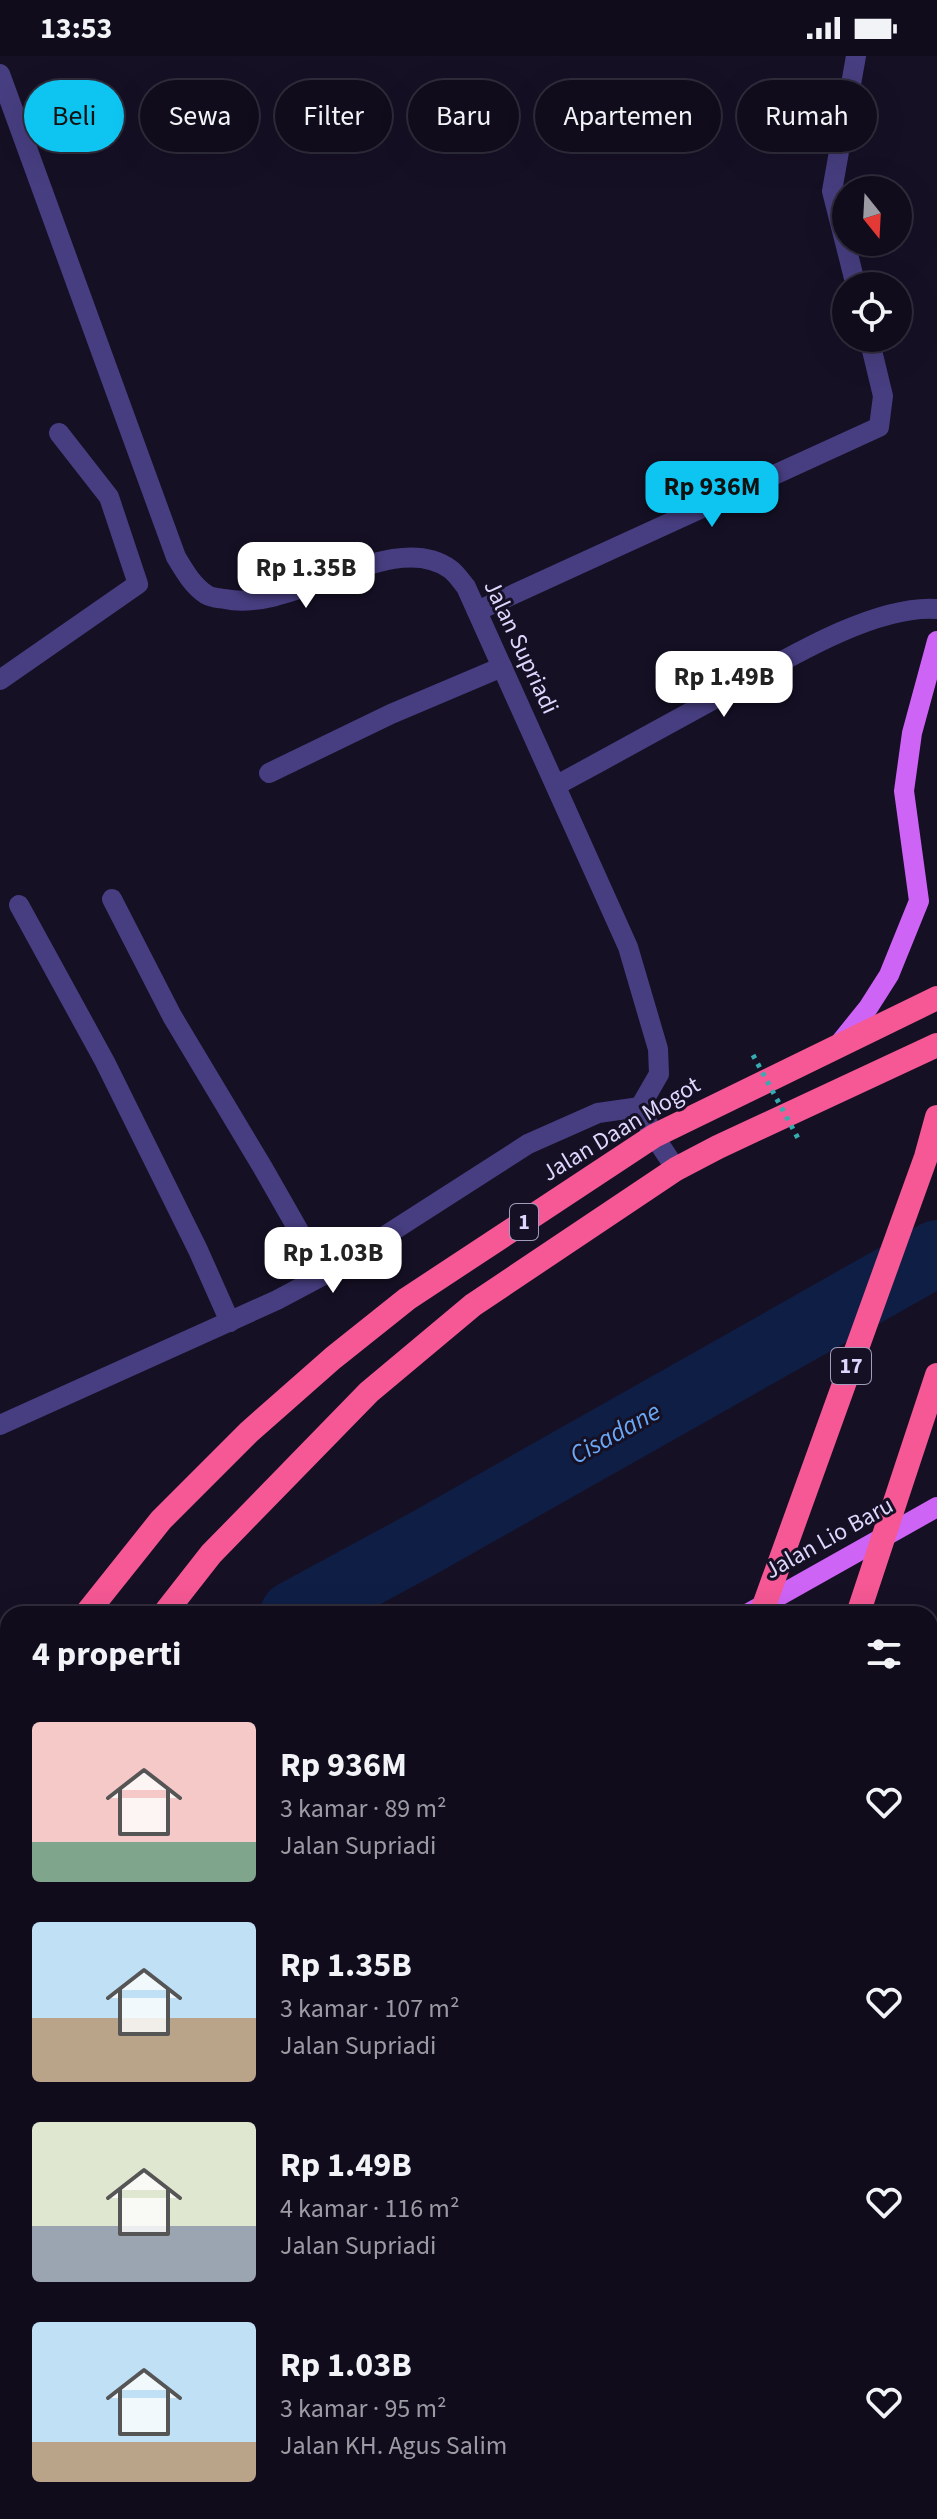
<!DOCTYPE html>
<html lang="id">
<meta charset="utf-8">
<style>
:root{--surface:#100c1c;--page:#191525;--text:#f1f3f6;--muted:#9c9ba3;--line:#302c3b;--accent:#0ec4f1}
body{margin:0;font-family:"Source Sans 3",sans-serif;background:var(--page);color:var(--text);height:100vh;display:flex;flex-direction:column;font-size:30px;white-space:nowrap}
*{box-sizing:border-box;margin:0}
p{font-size:26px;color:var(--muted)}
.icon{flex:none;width:44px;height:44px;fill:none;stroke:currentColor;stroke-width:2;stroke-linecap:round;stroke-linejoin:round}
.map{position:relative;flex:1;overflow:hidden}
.panel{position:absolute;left:0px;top:1550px;width:938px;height:914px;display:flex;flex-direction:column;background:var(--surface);border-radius:24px 24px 0 0;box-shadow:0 8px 32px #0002,0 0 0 2px var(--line)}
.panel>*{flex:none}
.banner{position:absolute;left:24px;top:24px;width:890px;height:72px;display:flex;gap:16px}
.needle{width:52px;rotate:162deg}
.fabs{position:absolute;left:832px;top:120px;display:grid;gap:16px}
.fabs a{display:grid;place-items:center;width:80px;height:80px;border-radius:50%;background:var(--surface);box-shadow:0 8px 32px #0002,0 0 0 2px var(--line);font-size:40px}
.price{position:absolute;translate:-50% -68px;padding:0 18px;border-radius:16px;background:#fff;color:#222;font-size:26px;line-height:52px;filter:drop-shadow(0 2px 4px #0008)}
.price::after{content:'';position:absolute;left:50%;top:48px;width:24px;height:18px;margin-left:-12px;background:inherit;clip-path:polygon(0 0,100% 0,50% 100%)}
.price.on{background:var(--accent);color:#111}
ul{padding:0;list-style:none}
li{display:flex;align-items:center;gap:24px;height:200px;padding:0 32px}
li span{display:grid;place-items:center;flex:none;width:224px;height:160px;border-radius:8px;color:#555}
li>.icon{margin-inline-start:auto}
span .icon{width:96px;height:96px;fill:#fffc;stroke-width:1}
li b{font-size:34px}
h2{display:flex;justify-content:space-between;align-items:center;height:96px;padding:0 32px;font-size:34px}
.pill{padding:0 28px;border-radius:36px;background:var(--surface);box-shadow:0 8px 32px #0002,0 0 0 2px var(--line);font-size:28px;line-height:72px}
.pill.on{background:var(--accent);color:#111}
.status{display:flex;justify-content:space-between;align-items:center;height:56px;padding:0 40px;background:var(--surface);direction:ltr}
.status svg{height:22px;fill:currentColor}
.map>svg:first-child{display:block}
</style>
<div class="status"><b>13:53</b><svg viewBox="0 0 49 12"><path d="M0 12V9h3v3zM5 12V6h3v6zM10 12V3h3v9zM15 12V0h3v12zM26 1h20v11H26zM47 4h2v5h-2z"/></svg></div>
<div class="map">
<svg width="937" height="2463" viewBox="0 0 937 2463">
<rect width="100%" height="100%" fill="#161025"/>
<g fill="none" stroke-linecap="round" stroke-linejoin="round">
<!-- river -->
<g stroke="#0f1e45" stroke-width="66">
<path d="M293,1558L424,1487L937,1197"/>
<path d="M0,1718L8,1713"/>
</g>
<!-- minor -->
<g stroke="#473e81" stroke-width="20">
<path d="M0,18L176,501C185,516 193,530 207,539C212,542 219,542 225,543C293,558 392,471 450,513C456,517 461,525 466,531L628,891L658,993L659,1018L640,1051"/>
<path d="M856,230L832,135L856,0"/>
<path d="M477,555L879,371L883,340L869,282"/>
<path d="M0,624L138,528L109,441L59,377"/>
<path d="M269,717L391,658L502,611"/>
<path d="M557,729C611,700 665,670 718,641C776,609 872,548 937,553"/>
<path d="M112,843L172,960L263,1112L324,1219"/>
<path d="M19,849L105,1006L198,1194L230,1266"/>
<path d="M0,1369L277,1244L324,1219L528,1088L598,1057L640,1051L654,1080L676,1113"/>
<path d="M0,2338L8,2334"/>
<path d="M0,2397L8,2412"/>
</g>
<!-- major -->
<g stroke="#ce64f6" stroke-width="20">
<path d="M839,988L868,952L889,919L919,845L904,735L912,677L937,585"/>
<path d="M747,1558L937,1451"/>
<path d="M0,1995L8,1989"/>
</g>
<!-- highway -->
<g stroke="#f55894" stroke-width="24">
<path d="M86,1558L161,1464L249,1376L333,1302L407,1243L654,1080L937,942"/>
<path d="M164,1558L211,1498L369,1336L473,1249L676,1113L718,1091L937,989"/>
<path d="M0,1665L8,1655"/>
<path d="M0,1763L8,1753"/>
<path d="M343,2463L347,2456"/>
<path d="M441,2463L445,2456"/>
</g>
<defs>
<g id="rail">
<path d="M930,2354L937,2341"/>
<path d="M930,2401L937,2388"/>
<path d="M869,2463L873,2456"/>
<path d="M895,2463L899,2456"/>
</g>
</defs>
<!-- rail casing -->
<use href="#rail" stroke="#0ec4f1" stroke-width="9"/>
<!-- rail -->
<use href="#rail" stroke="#161025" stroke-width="6" stroke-dasharray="18" stroke-linecap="butt"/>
<!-- path-bridge -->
<path stroke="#36acb0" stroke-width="5" stroke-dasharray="4 6" stroke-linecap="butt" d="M753,999L800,1086"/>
<!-- highway-bridge -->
<g stroke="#f55894" stroke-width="24">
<path d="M761,1558L926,1101L937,1061"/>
<path d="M858,1558L937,1319"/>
</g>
</g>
<g text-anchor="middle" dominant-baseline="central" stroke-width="6" stroke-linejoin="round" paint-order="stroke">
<!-- shield labels -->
<g fill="#161025" stroke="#a29bbc" stroke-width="2">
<rect x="510" y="1148" width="28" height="36" rx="6"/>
<rect x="831" y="1292" width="40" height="36" rx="6"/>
</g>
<g font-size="22" font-weight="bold" fill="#ded6fd">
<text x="524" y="1166">1</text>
<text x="851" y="1310">17</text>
</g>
<!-- street labels -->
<g font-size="24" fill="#ded6fd" stroke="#161025">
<text transform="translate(521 591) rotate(65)">Jalan Supriadi</text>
<text transform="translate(621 1073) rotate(-31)">Jalan Daan Mogot</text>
<text transform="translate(829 1482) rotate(-29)">Jalan Lio Baru</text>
</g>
<!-- water labels -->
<g font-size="26" font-style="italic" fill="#6aa8f6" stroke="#161025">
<text transform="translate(615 1377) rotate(-29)">Cisadane</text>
</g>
</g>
</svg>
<div class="fabs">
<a><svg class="needle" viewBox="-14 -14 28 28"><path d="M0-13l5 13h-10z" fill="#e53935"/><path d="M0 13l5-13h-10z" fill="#9c9ba3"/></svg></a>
<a><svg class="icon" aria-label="locate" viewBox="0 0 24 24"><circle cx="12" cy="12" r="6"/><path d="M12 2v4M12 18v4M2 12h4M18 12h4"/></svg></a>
</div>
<b class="price on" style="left:712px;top:473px">Rp 936M</b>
<b class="price" style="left:306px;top:554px">Rp 1.35B</b>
<b class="price" style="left:724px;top:663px">Rp 1.49B</b>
<b class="price" style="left:333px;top:1239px">Rp 1.03B</b>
<div class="banner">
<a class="pill on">Beli</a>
<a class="pill">Sewa</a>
<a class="pill">Filter</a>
<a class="pill">Baru</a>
<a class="pill">Apartemen</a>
<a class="pill">Rumah</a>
</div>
<section class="panel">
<h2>4 properti<svg class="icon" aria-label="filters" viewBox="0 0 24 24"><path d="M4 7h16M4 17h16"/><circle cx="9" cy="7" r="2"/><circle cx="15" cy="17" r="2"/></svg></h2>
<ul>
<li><span style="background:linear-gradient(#f6c9c9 75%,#7fa58c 0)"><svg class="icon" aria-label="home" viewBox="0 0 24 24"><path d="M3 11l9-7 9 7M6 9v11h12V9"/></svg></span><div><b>Rp 936M</b><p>3 kamar · 89 m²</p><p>Jalan Supriadi</p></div><svg class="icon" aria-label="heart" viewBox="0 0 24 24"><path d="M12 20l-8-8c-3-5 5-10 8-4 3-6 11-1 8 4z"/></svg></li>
<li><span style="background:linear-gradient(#bfe0f5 60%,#b9a48a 0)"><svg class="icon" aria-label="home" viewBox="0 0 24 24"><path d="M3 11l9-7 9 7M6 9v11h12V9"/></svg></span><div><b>Rp 1.35B</b><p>3 kamar · 107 m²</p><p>Jalan Supriadi</p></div><svg class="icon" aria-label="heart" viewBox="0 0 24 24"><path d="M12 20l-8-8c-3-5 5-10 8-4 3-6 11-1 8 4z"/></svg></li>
<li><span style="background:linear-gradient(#dfe7d0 65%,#9aa5b1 0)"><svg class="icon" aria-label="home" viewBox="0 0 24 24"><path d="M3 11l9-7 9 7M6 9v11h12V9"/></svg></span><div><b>Rp 1.49B</b><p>4 kamar · 116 m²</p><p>Jalan Supriadi</p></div><svg class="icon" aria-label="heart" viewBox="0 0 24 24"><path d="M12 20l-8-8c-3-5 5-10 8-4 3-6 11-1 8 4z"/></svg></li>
<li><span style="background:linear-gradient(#bfe0f5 75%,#b9a48a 0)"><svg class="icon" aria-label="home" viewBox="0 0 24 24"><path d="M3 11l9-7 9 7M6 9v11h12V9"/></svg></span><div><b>Rp 1.03B</b><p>3 kamar · 95 m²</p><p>Jalan KH. Agus Salim</p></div><svg class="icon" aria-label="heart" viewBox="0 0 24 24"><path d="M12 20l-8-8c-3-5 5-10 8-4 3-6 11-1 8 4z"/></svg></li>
</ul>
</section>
</div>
